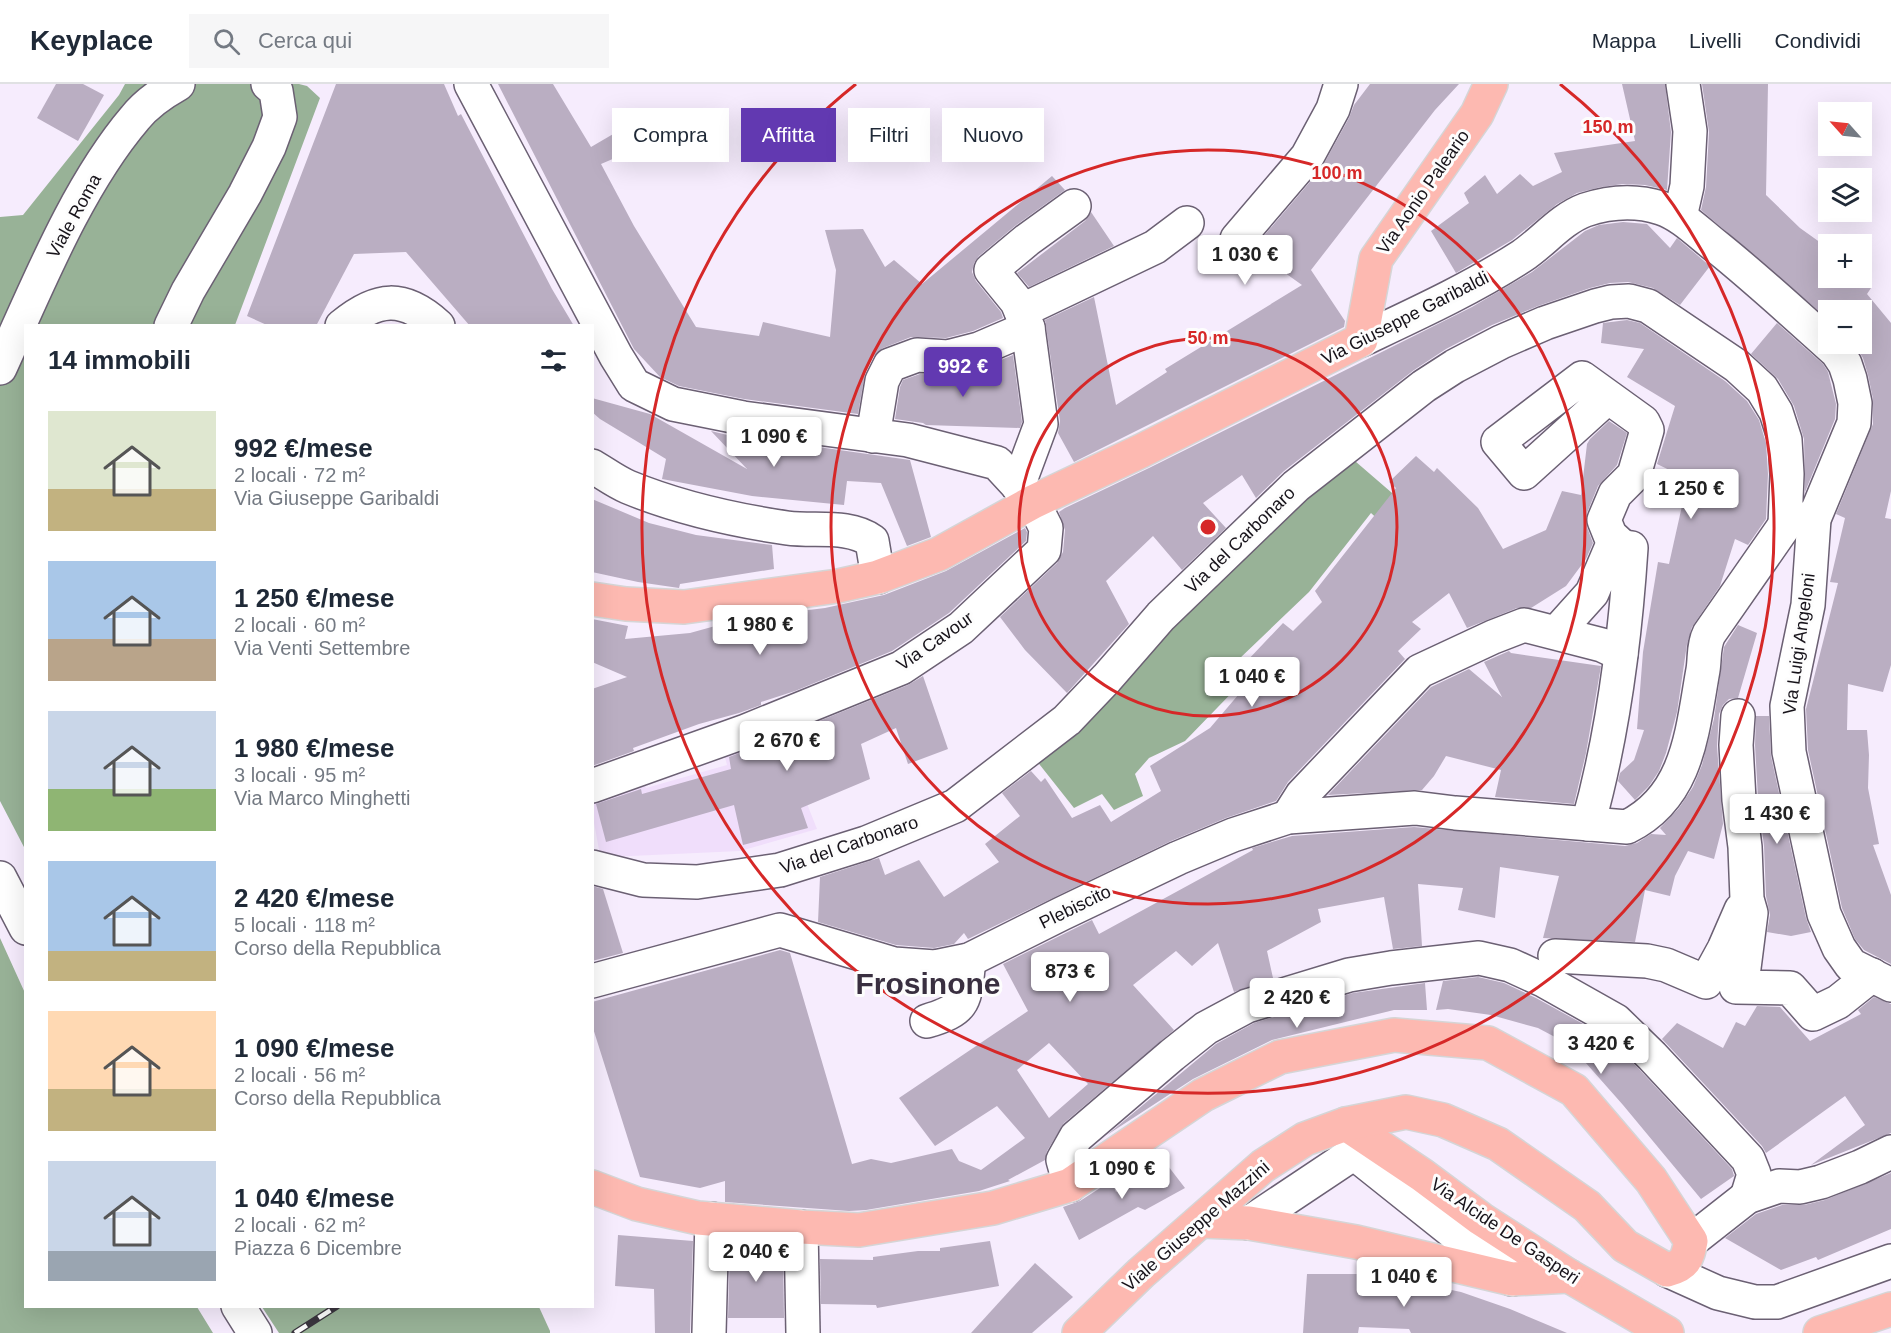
<!DOCTYPE html>
<html lang="it">
<meta charset="utf-8">
<style>
:root{--surface:#fff;--page:#f6f6f7;--text:#1f2937;--muted:#747a83;--line:#e0e1e3;--accent:#6239b1}
body{margin:0;font-family:Helvetica,sans-serif;background:var(--page);color:var(--text);height:100vh;display:flex;flex-direction:column;font-size:22px;white-space:nowrap}
*{box-sizing:border-box;margin:0}
p{font-size:20px;color:var(--muted)}
.icon{flex:none;width:33px;height:33px;fill:none;stroke:currentColor;stroke-width:2;stroke-linecap:round;stroke-linejoin:round}
.map{position:relative;flex:1;overflow:hidden}
.panel{position:absolute;left:24px;top:240px;width:570px;height:984px;display:flex;flex-direction:column;background:var(--surface);border-radius:0px;box-shadow:0 6px 24px #0002}
.panel>*{flex:none}
.top-card{position:absolute;left:612px;top:24px;width:570px;height:54px;display:flex;gap:12px}
.needle{width:39px;rotate:297deg}
.buttons{position:absolute;left:1818px;top:18px;display:grid;gap:12px}
.buttons a{display:grid;place-items:center;width:54px;height:54px;border-radius:0px;background:var(--surface);box-shadow:0 6px 24px #0002;font-size:30px}
.price{position:absolute;translate:-50% -51px;padding:0 14px;border-radius:6px;background:#fff;color:#222;font-size:20px;line-height:39px;filter:drop-shadow(0 2px 3px #0008)}
.price::after{content:'';position:absolute;left:50%;top:36px;width:18px;height:14px;margin-left:-9px;background:inherit;clip-path:polygon(0 0,100% 0,50% 100%)}
.price.current{background:var(--accent);color:#fff}
ul{padding:0;list-style:none}
li{display:flex;align-items:center;gap:18px;height:150px;padding:0 24px}
li span{display:grid;place-items:center;flex:none;width:168px;height:120px;border-radius:0px;color:#555}
li>.icon{margin-inline-start:auto}
span .icon{width:72px;height:72px;fill:#fffc;stroke-width:1}
li b{font-size:26px}
h2{display:flex;justify-content:space-between;align-items:center;height:72px;padding:0 24px;font-size:26px}
.pill{padding:0 21px;border-radius:0px;background:var(--surface);box-shadow:0 6px 24px #0002;font-size:21px;line-height:54px}
.pill.current{background:var(--accent);color:#fff}
header{display:flex;align-items:center;gap:36px;box-sizing:border-box;height:84px;padding:0 30px;background:var(--surface);border-bottom:2px solid var(--line)}
header strong{font-size:28px}
nav{display:flex;gap:33px;margin-inline-start:auto;font-size:21px}
.search{width:420px;height:54px;background:var(--page);display:flex;align-items:center;gap:15px;box-sizing:border-box;padding:0 21px;border-radius:0px;color:var(--muted);font-size:22px}
.map>svg:first-child{display:block}
</style>
<header>
<strong>Keyplace</strong>
<div class="search"><svg class="icon" aria-label="search" viewBox="0 0 24 24"><circle cx="10" cy="10" r="6"/><path d="M15 15l6 6"/></svg>Cerca qui</div>
<nav><a>Mappa</a><a>Livelli</a><a>Condividi</a></nav>
</header>
<div class="map">
<svg width="1891" height="1249" viewBox="0 0 1891 1249">
<rect width="100%" height="100%" fill="#f6ecfd"/>
<!-- built -->
<path fill="#f0defb" d="M777,644L817,745L740,767L609,773L599,766L593,733L592,714L642,692L646,704L727,681L723,665Z"/>
<!-- forest -->
<g fill="#98b297">
<path d="M125,0H299L307,2L320,14L235,241L26,242L25,765L0,717V133L23,131L119,11Z"/>
<path d="M1348,371L1399,415L1383,440L1371,429L1309,508L1238,576L1250,590L1185,657L1149,674L1135,690L1143,712L1114,726L1102,710L1074,724L1036,676Z"/>
<path d="M0,854L25,909L26,1222L197,1223L213,1249H0Z"/>
<path d="M262,1223H539L550,1247V1249H279Z"/>
</g>
<!-- building -->
<g fill="#baaec2" fill-rule="evenodd">
<path d="M56,0H83L104,11L78,57L37,34Z"/>
<path d="M336,0H444L458,32L461,30L552,205L574,242H470L406,168L354,170L316,242H269L247,232Z"/>
<path d="M498,0H553L591,63L632,39L643,62L601,80L634,142L696,243L759,252L763,238L830,253L836,186L825,146L863,145L885,183L894,176L922,200L1052,92L1065,106L1015,142L979,172L974,179L972,188L976,197L1001,228L1003,234L973,247L946,254L911,253L883,264L873,273L865,289L858,330L744,315L679,302L660,293L634,265Z"/>
<path d="M1370,0H1459L1435,26L1311,186L1345,237L1344,243L1074,378L1058,349L1060,337L1045,236L1094,213L1116,321L1167,288L1165,285L1302,201L1264,174L1273,164L1262,154L1321,85L1349,34L1354,21Z"/>
<path d="M1622,0H1665L1671,48L1667,106L1645,101L1623,100L1601,103L1577,109L1557,120L1512,156L1456,189L1431,147L1469,119L1464,109L1485,91L1497,110L1520,90L1533,102L1562,88L1554,69L1635,57Z"/>
<path d="M1702,0H1768L1766,111L1800,144L1828,164V194H1856L1871,204L1867,210L1891,239V407L1885,434L1891,435V581L1883,608L1848,600L1847,646H1867L1869,671L1868,704L1879,760L1873,761L1891,811V880L1864,866L1855,855L1842,824L1808,666L1806,625L1838,499L1830,498L1845,434L1836,430L1873,340V315L1868,291L1863,274L1854,260H1862V226H1828V235L1701,126L1706,103L1709,48Z"/>
<path d="M1091,128L1114,162L1029,203L1017,189L1085,137Z"/>
<path d="M1623,138L1647,140L1670,164L1677,154L1710,182L1680,221L1653,204L1628,198L1610,199L1590,204L1538,222L1492,241L1446,265L1414,286L1284,387L1256,414L1242,391L1203,419L1226,444L1182,486L1153,452L1106,497L1129,540L1067,609L1025,566L1000,533L1057,479L1063,468L1065,446L1059,428L1065,424L1149,384L1472,223L1532,188L1585,147L1599,141Z"/>
<path d="M1627,236L1640,239L1725,297L1747,317L1759,336L1766,359L1768,390L1766,435L1748,461L1735,455L1720,502L1692,543L1687,560L1677,628L1666,669L1659,687L1649,702L1635,716L1618,697L1620,689L1634,676L1644,646L1637,645L1643,568L1658,478L1669,480L1688,395L1657,380L1675,322L1627,293L1644,265L1601,259L1603,239Z"/>
<path d="M1777,239L1823,280L1828,288L1836,320L1835,335L1805,408L1804,355L1794,322L1778,295L1751,270Z"/>
<path d="M1013,271L1022,338L1020,344L926,341L923,339L895,335L900,303L903,296L920,290L953,291L984,283Z"/>
<path d="M592,314L650,330L747,385L711,347L752,357L790,359L910,376L931,453L907,462L881,399L847,397L844,421L752,412L662,395L666,375L600,335L592,328Z"/>
<path d="M1609,337L1627,349L1617,381L1598,402L1587,429V443L1593,459L1586,475L1566,502L1531,524H1517L1467,544L1449,509L1412,538L1421,545L1398,567L1405,575L1288,698L1276,717L1226,734L1171,757L968,855L964,849L954,860L934,864L896,861L818,838L820,793L879,774L885,791L919,776L944,813L999,778L985,760L1020,732L1002,709L1031,687L1041,698L1045,694L1072,734L1100,721L1111,738L1161,707L1150,682L1210,644L1256,590L1246,578L1283,539L1293,547L1322,518L1315,507L1396,404L1389,398L1416,372L1434,388L1437,384L1478,424L1503,465L1546,446L1562,407L1581,411L1587,360L1590,355Z"/>
<path d="M592,415L649,439L696,451L772,461L774,485L680,500L679,504L638,498L592,488Z"/>
<path d="M1025,444L1027,448L1026,457L949,529L892,567L795,607L761,618V621L739,629L699,640L633,664L634,667L592,682V605L627,593L592,578V535L628,542L625,555L690,549L744,534L825,524L884,511L946,487Z"/>
<path d="M1738,541L1757,549L1738,614L1729,615L1723,621L1719,630L1717,662L1723,740L1714,775L1688,767L1675,792L1670,812L1645,806L1635,858L1543,854L1559,792L1500,783L1495,834L1458,826L1463,804L1418,800L1422,862L1393,865L1384,813L1318,825L1321,838L1267,867L1273,894L1234,908L1218,859L1192,882L1176,867L1133,901L1174,946L1064,1039L1047,1067L1045,1076L1008,1096L1010,1097L979,1107L866,1126L849,1127L725,1118V1097L700,1104L640,1093L592,941V918L780,866L790,869L852,1080L871,1075L891,1079L952,1065L959,1077L981,1086L1025,1054L997,1022L935,1062L899,1014L1028,927L1003,880L1092,836L1099,850L1253,766L1252,764L1292,752L1414,743L1625,762L1637,759L1651,750L1666,751L1660,744L1679,724L1693,703L1702,681L1714,635L1724,563ZM1049,959L1088,1000L1049,1034L1017,986Z"/>
<path d="M1509,567L1511,569L1601,582L1586,669L1574,720L1495,713L1501,686L1446,672L1434,692L1422,706L1328,711L1431,603L1469,585L1502,613L1484,578Z"/>
<path d="M923,592L948,665L908,680L896,644L861,660L870,695L801,724L808,744L743,761L734,721L606,758L596,720L641,705L642,710L731,685L729,673L770,657L774,672L812,656L807,642L908,601Z"/>
<path d="M1756,632H1769L1771,672L1806,834L1811,848L1791,852L1767,848L1770,831L1766,812L1764,762L1758,714L1755,661Z"/>
<path d="M592,802L603,805L623,869L592,877Z"/>
<path d="M1478,893L1504,899L1536,914L1605,952L1639,985L1732,1085L1734,1092L1701,1115L1623,1021L1570,961L1538,944L1491,931L1448,925L1436,926L1443,897Z"/>
<path d="M1425,899L1427,926H1394L1272,956L1193,995L1107,1051L1216,960L1254,939L1353,909Z"/>
<path d="M1874,913L1891,920V1049L1811,1081L1865,1041L1845,1012L1766,1069L1762,1062L1662,955L1677,939L1723,964L1736,938L1745,942L1757,922L1780,923L1810,957L1861,930L1858,926Z"/>
<path d="M1165,1078L1185,1104L1145,1126L1138,1123L1079,1156L1063,1123L1080,1117L1111,1097L1116,1108Z"/>
<path d="M1891,1089V1145L1818,1176L1816,1173L1781,1186L1725,1154L1756,1130L1782,1121H1804L1825,1116Z"/>
<path d="M618,1151L693,1157L690,1249H655L654,1205L615,1202Z"/>
<path d="M990,1157L999,1202L877,1224L876,1221L821,1220L820,1175L873,1176V1173L918,1167H940V1164Z"/>
<path d="M730,1163L783,1164L784,1234H728Z"/>
<path d="M1035,1179L1073,1213L1032,1249H971Z"/>
<path d="M1307,1190H1360L1399,1195L1461,1208L1510,1225L1567,1249H1411L1409,1245L1359,1243L1358,1249H1303Z"/>
</g>
<g fill="none" stroke-linecap="round" stroke-linejoin="round">
<defs>
<g id="minor">
<path d="M471,0L616,272L634,301L673,320L743,334L908,356L997,379L1033,418L1046,444L1044,466L961,544L901,584L746,647L592,702"/>
<path d="M1680,133L1687,102L1690,47L1683,0"/>
<path d="M1237,155L1307,73L1333,25L1341,0"/>
<path d="M1021,227L1155,163L1187,139"/>
<path d="M171,242L188,207L245,110L269,63L280,33L276,7L268,0"/>
<path d="M342,242C377,213 403,210 438,242"/>
<path d="M1028,244L1017,218L991,186L1027,156L1074,122"/>
<path d="M1361,256C1416,230 1471,205 1522,172C1543,158 1561,135 1585,126C1609,118 1636,116 1661,124C1682,131 1699,149 1717,163C1758,196 1797,232 1837,268L1845,280L1850,295L1855,319L1854,339L1814,435L1808,521L1787,622L1789,668L1824,830L1839,864L1851,881L1891,901"/>
<path d="M0,284C37,203 77,102 135,34C146,20 162,9 178,0"/>
<path d="M1608,313L1524,389L1498,358L1582,294L1643,338L1647,346L1634,391L1615,410L1604,436L1610,451L1623,463"/>
<path d="M873,352L882,297L890,281L917,271L948,273L979,265L1028,244L1041,340L1018,402"/>
<path d="M592,382C604,389 616,398 628,403C679,424 733,436 787,444C815,448 848,440 872,457L878,493"/>
<path d="M1557,548L1592,509L1612,462L1631,464C1625,557 1613,651 1588,740"/>
<path d="M1738,632L1736,661L1739,716L1745,763L1747,815L1751,829L1744,884L1736,903L1790,904L1813,930L1838,918L1872,891"/>
<path d="M1288,733L1302,711L1420,587L1493,553L1524,541L1602,561L1621,570"/>
<path d="M592,783L643,796L697,798L780,786L866,759L955,722L1067,636L1107,594L1161,532L1296,402L1424,302L1455,282L1501,258L1545,239L1595,222L1611,218L1629,217L1648,222L1737,282L1762,305L1776,328L1785,356L1787,390L1785,441"/>
<path d="M0,794L26,844"/>
<path d="M1555,872L1647,877L1666,881L1706,898L1724,865L1741,826"/>
<path d="M592,897L780,846L894,880L935,883L969,876L1061,830L1178,774L1233,751L1288,733L1415,724L1455,729L1627,743C1689,712 1692,647 1703,586C1705,574 1703,562 1709,550L1785,441L1795,435H1814"/>
<path d="M927,937C969,925 964,915 969,876"/>
<path d="M1070,1101L1063,1076L1076,1053L1172,971L1206,944L1247,922L1349,891L1391,884L1479,874L1510,881L1545,897L1616,937L1652,972L1748,1075L1754,1090L1747,1113"/>
<path d="M1249,1139L1354,1069L1512,1195"/>
<path d="M801,1143L803,1249"/>
<path d="M1691,1157L1747,1113L1779,1102L1800,1103L1821,1098L1860,1083L1891,1068"/>
<path d="M1667,1186L1718,1209L1755,1218H1777L1891,1177"/>
<path d="M238,1222L255,1249"/>
<path d="M709,1249L712,1135"/>
</g>
<g id="major">
<path d="M592,515L626,520L684,523L838,502L878,493L939,470L1033,418L1141,367L1361,256L1376,175L1477,30L1491,0"/>
<path d="M1346,1040L1422,1091L1481,1135L1569,1192L1667,1249"/>
<path d="M592,1103L637,1120L698,1134L801,1143L859,1146L993,1124L1070,1101L1203,1011L1280,973L1394,951L1488,959L1574,1006L1651,1096L1691,1157C1687,1175 1686,1181 1667,1186L1625,1162L1587,1122L1498,1060L1443,1036L1406,1028L1346,1040L1305,1055L1263,1082L1141,1189L1079,1249"/>
<path d="M1202,1137L1249,1139L1356,1158L1512,1195L1569,1192"/>
<path d="M1820,1249L1891,1225"/>
</g>
</defs>
<!-- minor casing -->
<use href="#minor" stroke="#6b6073" stroke-width="36"/>
<!-- major casing -->
<use href="#major" stroke="#d5d5d6" stroke-width="36"/>
<!-- minor -->
<use href="#minor" stroke="#fff" stroke-width="33"/>
<!-- major -->
<use href="#major" stroke="#fdb9b1" stroke-width="33"/>
<defs>
<path id="rail" d="M295,1249L337,1222"/>
</defs>
<!-- rail casing -->
<use href="#rail" stroke="#3a353e" stroke-width="7"/>
<!-- rail -->
<use href="#rail" stroke="#fdfdfd" stroke-width="4.5" stroke-dasharray="14" stroke-linecap="butt"/>
</g>
<!-- distance rings -->
<g fill="none" stroke="#d62828" stroke-width="3">
<circle cx="1208" cy="443" r="189"/>
<circle cx="1208" cy="443" r="377"/>
<path d="M1560 0A566 566 0 1 1 856 0"/>
</g>
<g text-anchor="middle" dominant-baseline="central" stroke-width="6" stroke-linejoin="round" paint-order="stroke">
<!-- street labels -->
<g font-size="18" fill="#17131a" stroke="#fdfdfd">
<text transform="translate(1423 108) rotate(-55)">Via Aonio Paleario</text>
<text transform="translate(74 132) rotate(-61)">Viale Roma</text>
<text transform="translate(1405 234) rotate(-27)">Via Giuseppe Garibaldi</text>
<text transform="translate(1240 456) rotate(-44)">Via del Carbonaro</text>
<text transform="translate(935 557) rotate(-35)">Via Cavour</text>
<text transform="translate(1799 560) rotate(-82)">Via Luigi Angeloni</text>
<text transform="translate(849 761) rotate(-19)">Via del Carbonaro</text>
<text transform="translate(1075 823) rotate(-26)">Plebiscito</text>
<text transform="translate(1196 1142) rotate(-41)">Viale Giuseppe Mazzini</text>
<text transform="translate(1505 1147) rotate(34)">Via Alcide De Gasperi</text>
</g>
<!-- town labels -->
<g font-size="30" font-weight="bold" fill="#392f40" stroke="#fdfdfd">
<text x="928" y="899">Frosinone</text>
</g>
</g>
<circle cx="1208" cy="443" r="9" fill="#d62828" stroke="#fdfdfd" stroke-width="3"/>
<g font-size="18" text-anchor="middle" font-weight="bold" fill="#d62828" stroke="#fdfdfd" stroke-width="6" stroke-linejoin="round" paint-order="stroke">
<text x="1608" y="49">150 m</text>
<text x="1337" y="95">100 m</text>
<text x="1208" y="260">50 m</text>
</g>
</svg>
<div class="buttons">
<a><svg class="needle" viewBox="-14 -14 28 28"><path d="M0-13l5 13h-10z" fill="#e53935"/><path d="M0 13l5-13h-10z" fill="#747a83"/></svg></a>
<a><svg class="icon" aria-label="layers" viewBox="0 0 24 24"><path d="M12 4l9 5-9 5-9-5zM3 14l9 5 9-5"/></svg></a>
<a>+</a>
<a>−</a>
</div>
<b class="price" style="left:1245px;top:202px">1 030 €</b>
<b class="price current" style="left:963px;top:314px">992 €</b>
<b class="price" style="left:774px;top:384px">1 090 €</b>
<b class="price" style="left:1691px;top:436px">1 250 €</b>
<b class="price" style="left:760px;top:572px">1 980 €</b>
<b class="price" style="left:1252px;top:624px">1 040 €</b>
<b class="price" style="left:787px;top:688px">2 670 €</b>
<b class="price" style="left:1777px;top:761px">1 430 €</b>
<b class="price" style="left:1070px;top:919px">873 €</b>
<b class="price" style="left:1297px;top:945px">2 420 €</b>
<b class="price" style="left:1601px;top:991px">3 420 €</b>
<b class="price" style="left:1122px;top:1116px">1 090 €</b>
<b class="price" style="left:756px;top:1199px">2 040 €</b>
<b class="price" style="left:1404px;top:1224px">1 040 €</b>
<div class="top-card">
<a class="pill">Compra</a>
<a class="pill current">Affitta</a>
<a class="pill">Filtri</a>
<a class="pill">Nuovo</a>
</div>
<section class="panel">
<h2>14 immobili<svg class="icon" aria-label="filters" viewBox="0 0 24 24"><path d="M4 7h16M4 17h16"/><circle cx="9" cy="7" r="2"/><circle cx="15" cy="17" r="2"/></svg></h2>
<ul>
<li><span style="background:linear-gradient(#dfe7d0 65%,#c2b280 0)"><svg class="icon" aria-label="home" viewBox="0 0 24 24"><path d="M3 11l9-7 9 7M6 9v11h12V9"/></svg></span><div><b>992 €/mese</b><p>2 locali · 72 m²</p><p>Via Giuseppe Garibaldi</p></div></li>
<li><span style="background:linear-gradient(#a9c7e8 65%,#b9a48a 0)"><svg class="icon" aria-label="home" viewBox="0 0 24 24"><path d="M3 11l9-7 9 7M6 9v11h12V9"/></svg></span><div><b>1 250 €/mese</b><p>2 locali · 60 m²</p><p>Via Venti Settembre</p></div></li>
<li><span style="background:linear-gradient(#c9d6e8 65%,#8fb573 0)"><svg class="icon" aria-label="home" viewBox="0 0 24 24"><path d="M3 11l9-7 9 7M6 9v11h12V9"/></svg></span><div><b>1 980 €/mese</b><p>3 locali · 95 m²</p><p>Via Marco Minghetti</p></div></li>
<li><span style="background:linear-gradient(#a9c7e8 75%,#c2b280 0)"><svg class="icon" aria-label="home" viewBox="0 0 24 24"><path d="M3 11l9-7 9 7M6 9v11h12V9"/></svg></span><div><b>2 420 €/mese</b><p>5 locali · 118 m²</p><p>Corso della Repubblica</p></div></li>
<li><span style="background:linear-gradient(#ffd9b3 65%,#c2b280 0)"><svg class="icon" aria-label="home" viewBox="0 0 24 24"><path d="M3 11l9-7 9 7M6 9v11h12V9"/></svg></span><div><b>1 090 €/mese</b><p>2 locali · 56 m²</p><p>Corso della Repubblica</p></div></li>
<li><span style="background:linear-gradient(#c9d6e8 75%,#9aa5b1 0)"><svg class="icon" aria-label="home" viewBox="0 0 24 24"><path d="M3 11l9-7 9 7M6 9v11h12V9"/></svg></span><div><b>1 040 €/mese</b><p>2 locali · 62 m²</p><p>Piazza 6 Dicembre</p></div></li>
</ul>
</section>
</div>
